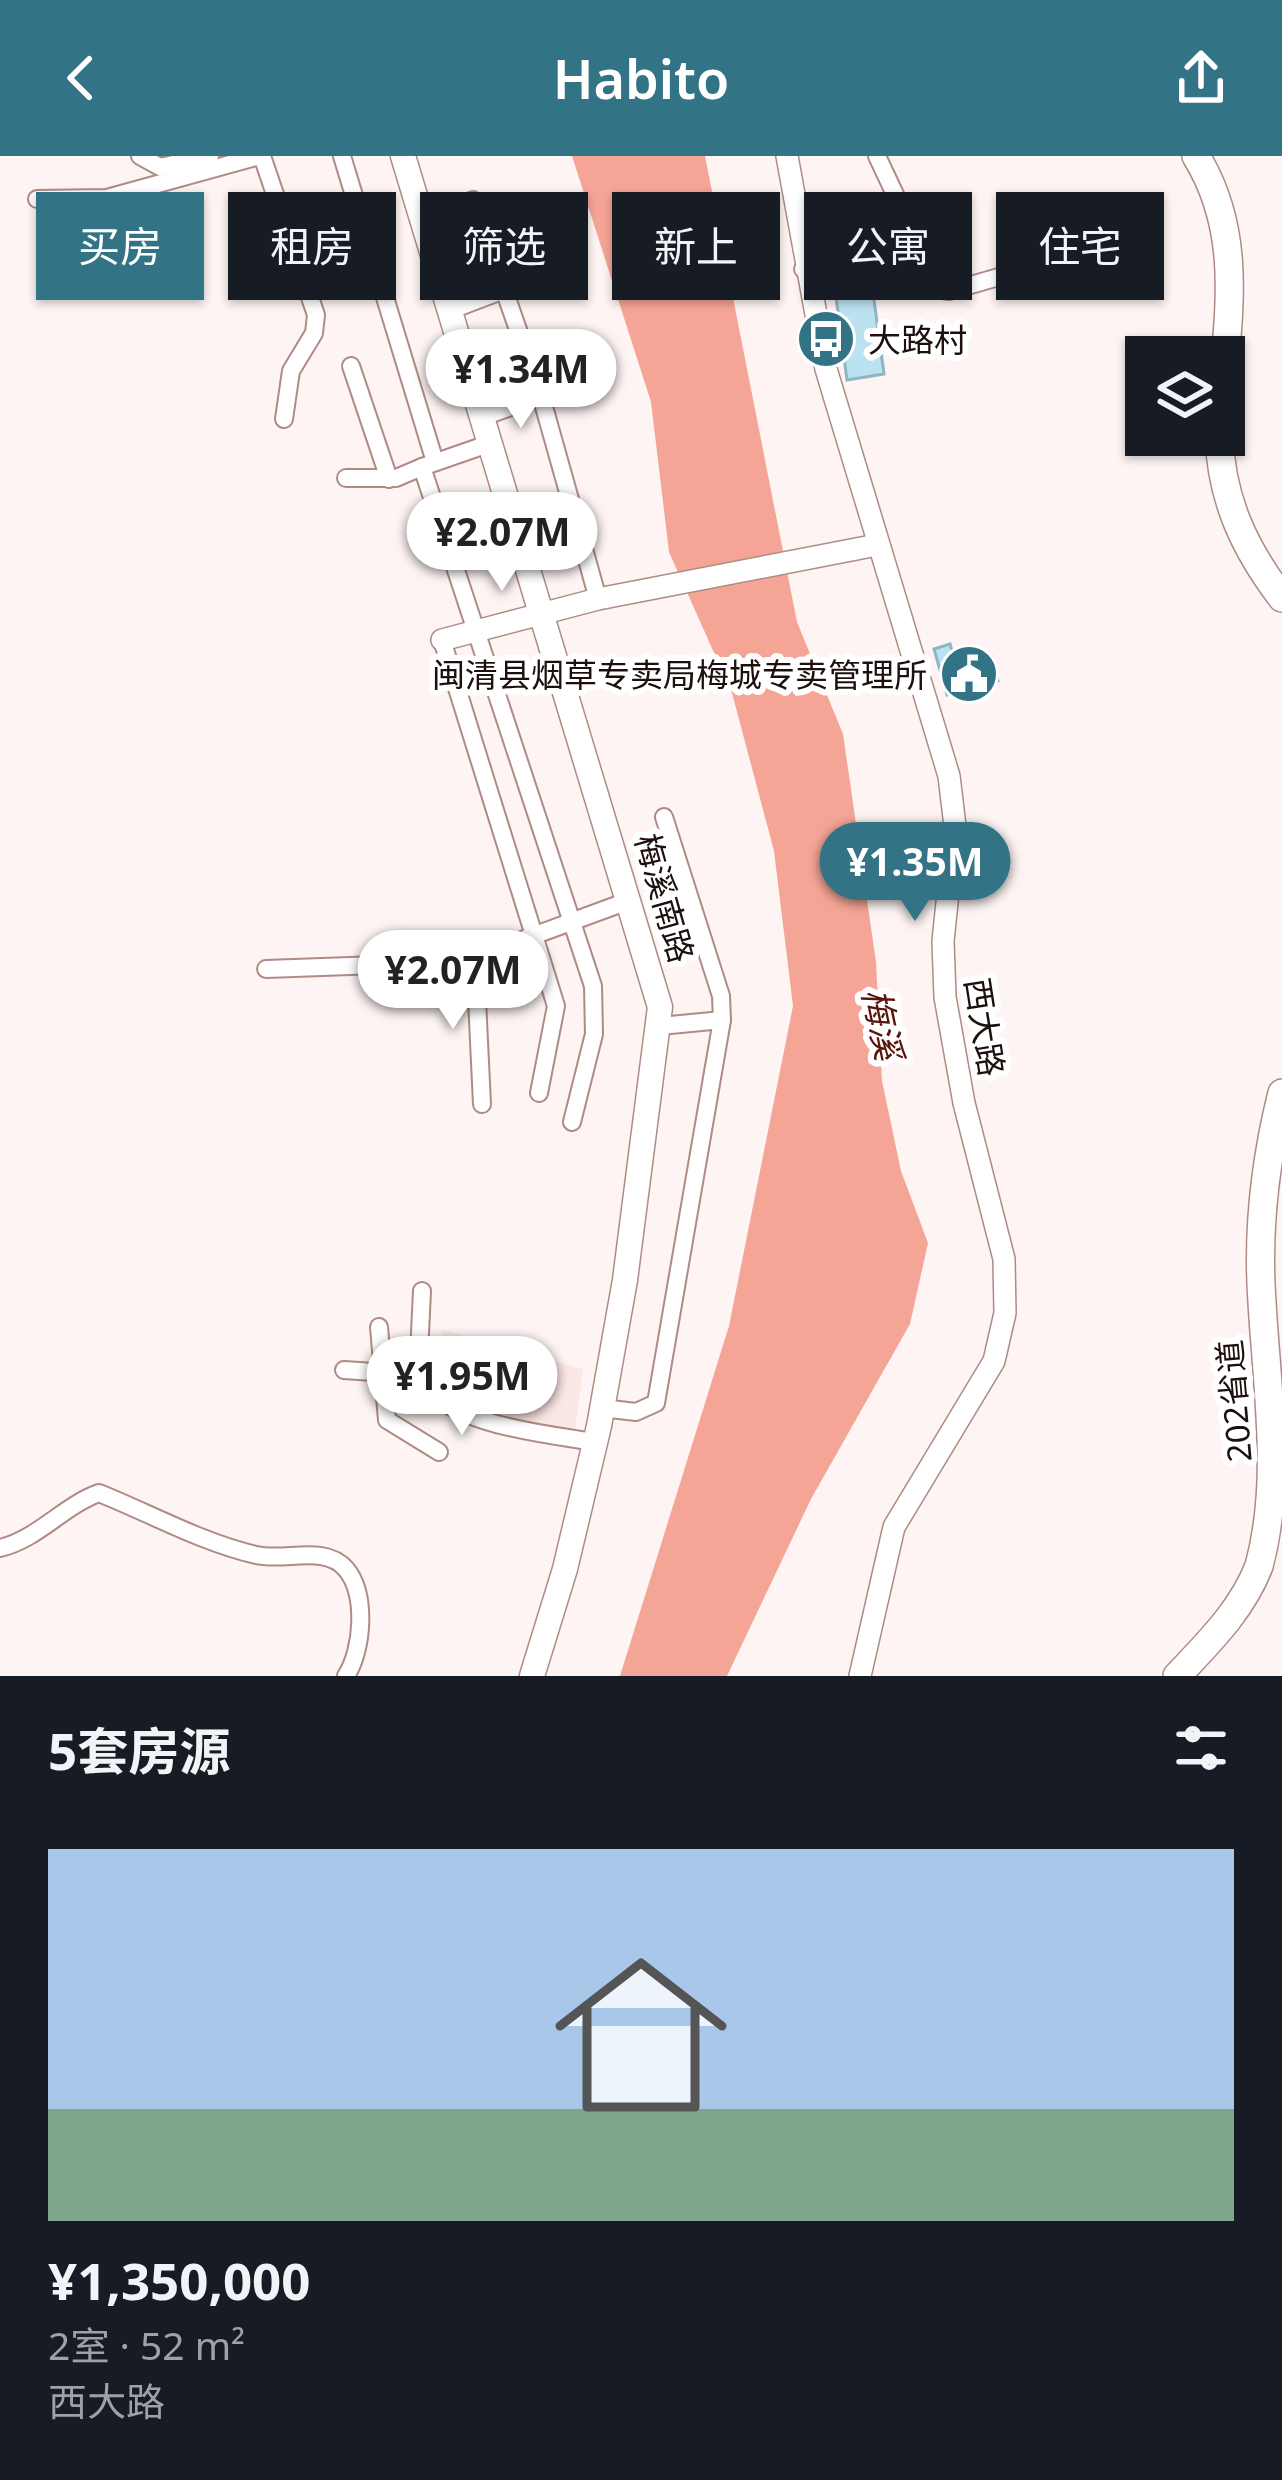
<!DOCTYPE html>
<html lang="zh">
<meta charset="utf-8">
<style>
:root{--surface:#171b24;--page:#242831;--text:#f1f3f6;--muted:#9ea1a6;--line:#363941;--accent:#327386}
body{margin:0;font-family:"Noto Sans","Noto Sans SC",sans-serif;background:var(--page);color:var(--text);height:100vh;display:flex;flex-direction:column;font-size:45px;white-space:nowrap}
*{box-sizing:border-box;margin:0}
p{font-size:39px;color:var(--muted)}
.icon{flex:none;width:66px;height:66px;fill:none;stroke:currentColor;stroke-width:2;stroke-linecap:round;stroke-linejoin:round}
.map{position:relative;height:1520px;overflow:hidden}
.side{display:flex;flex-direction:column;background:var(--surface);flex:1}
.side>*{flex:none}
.guide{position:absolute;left:36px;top:36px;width:1212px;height:108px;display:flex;gap:24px}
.fabs{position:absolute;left:1125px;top:180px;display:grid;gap:24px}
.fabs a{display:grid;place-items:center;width:120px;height:120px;border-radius:0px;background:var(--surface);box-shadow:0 3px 9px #0004;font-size:60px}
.price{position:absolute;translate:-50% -102px;padding:0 27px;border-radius:42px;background:#fff;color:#222;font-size:39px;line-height:78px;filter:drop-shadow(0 3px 6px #0008)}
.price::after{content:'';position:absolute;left:50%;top:72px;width:36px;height:27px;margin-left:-18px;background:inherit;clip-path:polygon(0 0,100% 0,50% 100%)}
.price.active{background:var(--accent);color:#fff}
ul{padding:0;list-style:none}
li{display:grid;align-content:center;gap:24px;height:636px;padding:0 48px}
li+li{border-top:3px solid var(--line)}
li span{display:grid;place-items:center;height:372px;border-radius:0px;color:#555}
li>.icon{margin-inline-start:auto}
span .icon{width:216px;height:216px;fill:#fffc;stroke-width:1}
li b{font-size:51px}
h2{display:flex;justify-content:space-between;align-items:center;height:144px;padding:0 48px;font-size:51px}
.pill{padding:0 42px;border-radius:0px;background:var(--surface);box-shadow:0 3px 9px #0004;font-size:42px;line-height:108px}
.pill.active{background:var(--accent);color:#fff}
header{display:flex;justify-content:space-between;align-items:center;height:156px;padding:0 48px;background:var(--accent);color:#fff;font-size:54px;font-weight:600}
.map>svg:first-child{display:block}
</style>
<header><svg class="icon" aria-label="back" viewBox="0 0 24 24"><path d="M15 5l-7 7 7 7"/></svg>Habito<svg class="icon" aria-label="share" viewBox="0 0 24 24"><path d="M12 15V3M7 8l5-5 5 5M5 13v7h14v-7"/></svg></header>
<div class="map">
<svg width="1282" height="1520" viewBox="0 0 1282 1520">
<rect width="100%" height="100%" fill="#fdf4f3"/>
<!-- built -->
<path fill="#fbe7e3" d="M443,1174L583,1213L575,1274L533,1269L429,1232Z"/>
<!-- water -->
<path fill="#f5a596" d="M572,0H705L797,466L843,578L876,806L882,925L901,1015L928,1087L910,1168L811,1343L727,1520H620L729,1170L793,850L774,695L732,537L669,396L651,246Z"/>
<!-- building -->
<g fill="#bbe2f0" stroke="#8fb5c1" stroke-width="3">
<path d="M872,129L884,218L847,224L835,134Z"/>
<path d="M950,488L957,511L992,501L998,525L947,539L934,493Z"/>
</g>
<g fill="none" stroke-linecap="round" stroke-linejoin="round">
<defs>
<g id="minor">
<path d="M140,0L160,11L210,0"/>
<path d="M262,0L316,159L314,177L291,215L284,263"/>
<path d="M342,0L435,306"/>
<path d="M877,0L900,49L877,114"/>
<path d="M37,43L107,42L259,0"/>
<path d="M421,64L473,44L541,240L598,443"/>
<path d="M803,113L860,110L910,130L950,135L1009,118"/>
<path d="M449,155L504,134"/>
<path d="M463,198L520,180"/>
<path d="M351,210L389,323"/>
<path d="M483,261L541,240"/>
<path d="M491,287L422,311L593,830L594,878L572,966"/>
<path d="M346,322H396L422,311"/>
<path d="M442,484L556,850L539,937"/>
<path d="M475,802L482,948"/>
<path d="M266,813L462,806L617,749"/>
<path d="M660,870L722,864"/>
<path d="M379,1171L387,1264L439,1296"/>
<path d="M344,1214L418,1219C442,1269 546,1278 595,1286"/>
<path d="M418,1219L422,1135"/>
<path d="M602,1252L636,1256L656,1247L722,864L721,840L664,661"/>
<path d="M0,1392C38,1383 63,1350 99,1337C149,1357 203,1387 256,1399C284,1406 325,1388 346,1413C367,1438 363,1494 346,1520"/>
</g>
<g id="tertiary">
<path d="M787,0L826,213L949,620L955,670L943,785L945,841L964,947L1004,1103L1005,1157L994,1205L894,1371L860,1520"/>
<path d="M442,484L598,443L877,389"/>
</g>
<path id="secondary" d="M403,0L660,851L625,1124L599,1270L565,1413L532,1520"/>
<g id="primary">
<path d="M1196,0C1238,68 1231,139 1224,215"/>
<path d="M1219,279C1221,343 1244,392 1282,442"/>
<path d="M1177,1520C1209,1486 1242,1454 1259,1410C1282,1325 1267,1234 1262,1146C1257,1076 1265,1005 1282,937"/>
</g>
</defs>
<!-- minor casing -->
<use href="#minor" stroke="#af8b84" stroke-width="20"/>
<!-- tertiary casing -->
<use href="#tertiary" stroke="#af8b84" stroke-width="24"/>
<!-- secondary casing -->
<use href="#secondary" stroke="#af8b84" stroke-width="27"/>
<!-- primary casing -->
<use href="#primary" stroke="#af8b84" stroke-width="30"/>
<!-- minor -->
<use href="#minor" stroke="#fff" stroke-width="16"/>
<!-- tertiary -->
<use href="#tertiary" stroke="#fff" stroke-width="21"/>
<!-- secondary -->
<use href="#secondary" stroke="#fff" stroke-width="24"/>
<!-- primary -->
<use href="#primary" stroke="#fff" stroke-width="27"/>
</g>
<!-- icons -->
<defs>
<symbol id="bus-disc" viewBox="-11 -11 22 22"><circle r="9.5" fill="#327386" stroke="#fff"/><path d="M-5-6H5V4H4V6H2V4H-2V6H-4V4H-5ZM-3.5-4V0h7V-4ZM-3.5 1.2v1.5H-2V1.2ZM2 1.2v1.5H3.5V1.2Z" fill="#fff"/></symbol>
<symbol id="civic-disc" viewBox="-11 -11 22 22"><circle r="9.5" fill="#327386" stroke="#fff"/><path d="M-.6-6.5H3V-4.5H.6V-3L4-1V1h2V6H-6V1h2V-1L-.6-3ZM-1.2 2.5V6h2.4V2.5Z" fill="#fff"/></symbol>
</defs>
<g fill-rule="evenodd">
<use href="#bus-disc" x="793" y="150" width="66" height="66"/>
<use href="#civic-disc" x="936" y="485" width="66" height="66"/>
</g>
<g text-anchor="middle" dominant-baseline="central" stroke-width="12" stroke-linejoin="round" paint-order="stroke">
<!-- poi labels -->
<g font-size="33" fill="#1c0f0d" stroke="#fff" text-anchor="start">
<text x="868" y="183">大路村</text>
<text x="927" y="518" text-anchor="end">闽清县烟草专卖局梅城专卖管理所</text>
</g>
<!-- street labels -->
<g font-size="33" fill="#1c0f0d" stroke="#fff">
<text transform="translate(665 742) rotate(74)">梅溪南路</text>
<text transform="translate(985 871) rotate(81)">西大路</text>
<text transform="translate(1234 1245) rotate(-95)">202省道</text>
</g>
<!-- water labels -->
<g font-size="36" font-style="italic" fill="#5a150b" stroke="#fff">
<text transform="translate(883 868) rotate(78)">梅溪</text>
</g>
</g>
</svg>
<div class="fabs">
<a><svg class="icon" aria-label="layers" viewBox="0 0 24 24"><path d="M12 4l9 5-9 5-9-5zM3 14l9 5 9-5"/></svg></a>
</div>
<b class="price" style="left:521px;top:275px">¥1.34M</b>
<b class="price" style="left:502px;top:438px">¥2.07M</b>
<b class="price active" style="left:915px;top:768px">¥1.35M</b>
<b class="price" style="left:453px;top:876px">¥2.07M</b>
<b class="price" style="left:462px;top:1282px">¥1.95M</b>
<div class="guide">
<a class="pill active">买房</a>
<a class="pill">租房</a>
<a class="pill">筛选</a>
<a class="pill">新上</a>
<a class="pill">公寓</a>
<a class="pill">住宅</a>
</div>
</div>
<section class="side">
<h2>5套房源<svg class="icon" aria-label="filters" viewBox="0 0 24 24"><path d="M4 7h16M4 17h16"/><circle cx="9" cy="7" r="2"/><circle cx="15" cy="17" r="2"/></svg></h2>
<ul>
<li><span style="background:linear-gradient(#a9c7e8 70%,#7fa58c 0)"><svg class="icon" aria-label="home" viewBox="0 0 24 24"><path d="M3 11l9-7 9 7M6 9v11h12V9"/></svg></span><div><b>¥1,350,000</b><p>2室 · 52 m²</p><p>西大路</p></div></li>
</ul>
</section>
